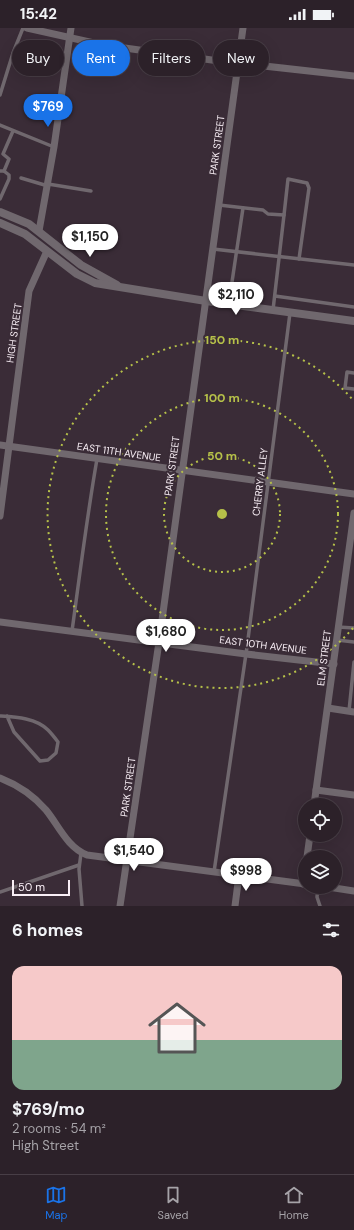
<!DOCTYPE html>
<meta charset="utf-8">
<style>
:root{--surface:#2c2129;--page:#342931;--text:#f1f3f6;--muted:#a6a3a8;--line:#483e46;--accent:#1a73e8}
body{margin:0;font-family:"DM Sans",sans-serif;background:var(--page);color:var(--text);height:100vh;display:flex;flex-direction:column;font-size:15px;white-space:nowrap}
*{box-sizing:border-box;margin:0}
p{font-size:13px;color:var(--muted)}
.icon{flex:none;width:22px;height:22px;fill:none;stroke:currentColor;stroke-width:2;stroke-linecap:round;stroke-linejoin:round}
.map{position:relative;height:878px;overflow:hidden}
.sheet{display:flex;flex-direction:column;background:var(--surface);flex:1}
.sheet>*{flex:none}
.top-card{position:absolute;left:12px;top:12px;width:330px;height:36px;display:flex;gap:8px}
.fabs{position:absolute;left:298px;top:770px;display:grid;gap:8px}
.fabs a{display:grid;place-items:center;width:44px;height:44px;border-radius:50%;background:var(--surface);box-shadow:0 4px 16px #0002,0 0 0 1px var(--line);font-size:20px}
.scale{position:absolute;left:12px;bottom:10px;width:58px;box-sizing:border-box;padding-left:4px;border:2px solid #f9eff6;border-top:0;font-size:11px;line-height:14px;white-space:nowrap;color:#f9eff6;-webkit-text-stroke:3px #3a2c37;paint-order:stroke}
.price{position:absolute;translate:-50% -34px;padding:0 9px;border-radius:14px;background:#fff;color:#222;font-size:13px;line-height:26px;filter:drop-shadow(0 1px 2px #0008)}
.price::after{content:'';position:absolute;left:50%;top:24px;width:12px;height:9px;margin-left:-6px;background:inherit;clip-path:polygon(0 0,100% 0,50% 100%)}
.price.selected{background:var(--accent);color:#fff}
ul{padding:0;list-style:none}
li{display:grid;align-content:center;gap:8px;height:212px;padding:0 12px}
li+li{border-top:1px solid var(--line)}
li span{display:grid;place-items:center;height:124px;border-radius:12px;color:#555}
li>.icon{margin-inline-start:auto}
span .icon{width:72px;height:72px;fill:#fffc;stroke-width:1}
li b{font-size:17px}
h2{display:flex;justify-content:space-between;align-items:center;height:48px;padding:0 12px;font-size:17px}
.tag{padding:0 14px;border-radius:18px;background:var(--surface);box-shadow:0 4px 16px #0002,0 0 0 1px var(--line);font-size:14px;line-height:36px}
.tag.selected{background:var(--accent);color:#fff}
.status{display:flex;justify-content:space-between;align-items:center;height:28px;padding:0 20px;background:var(--surface);direction:ltr}
.status svg{height:11px;fill:currentColor}
.tabs{display:flex;justify-content:space-around;align-items:center;height:56px;border-top:1px solid var(--line);background:var(--surface);font-size:11px;color:var(--muted)}
.tabs a{display:grid;justify-items:center;gap:2px}
.tabs .selected{color:var(--accent)}
.map>svg:first-child{display:block}
</style>
<div class="status"><b>15:42</b><svg viewBox="0 0 49 12"><path d="M0 12V9h3v3zM5 12V6h3v6zM10 12V3h3v9zM15 12V0h3v12zM26 1h20v11H26zM47 4h2v5h-2z"/></svg></div>
<div class="map">
<svg width="354" height="878" viewBox="0 0 354 878">
<rect width="100%" height="100%" fill="#3a2c37"/>
<g fill="none" stroke-linecap="round" stroke-linejoin="round">
<!-- service -->
<g stroke="#70686e" stroke-width="3.5">
<path d="M0,67L13,25L23,0"/>
<path d="M0,97L54,119"/>
<path d="M0,143H4L9,131L3,126L13,103"/>
<path d="M21,150L48,158"/>
<path d="M48,156L91,163"/>
<path d="M0,171L9,151V147L4,143"/>
<path d="M219,177L263,182L268,186L284,187L288,151L307,155L309,160L299,231"/>
<path d="M213,221L354,237"/>
<path d="M232,254L243,180"/>
<path d="M275,268L354,279"/>
<path d="M273,282L284,187"/>
<path d="M354,345L347,344L345,360L354,361"/>
<path d="M338,599L354,600"/>
<path d="M72,603C80,545 87,488 97,431"/>
<path d="M337,612L354,614"/>
<path d="M349,683L354,634"/>
<path d="M0,688C16,689 36,690 48,702C52,706 55,710 58,714L56,725L48,732L40,733L14,704L7,688"/>
<path d="M81,825L79,841L82,878"/>
<path d="M214,844L247,619L290,285"/>
<path d="M318,859L317,869L320,878"/>
<path d="M0,864L79,837"/>
</g>
<!-- minor -->
<g stroke="#70686e" stroke-width="7">
<path d="M27,0L103,17L219,33L354,48"/>
<path d="M39,203L54,119L71,0"/>
<path d="M0,417L354,466"/>
<path d="M0,488L29,263L47,223"/>
<path d="M0,594L246,626L334,636"/>
<path d="M328,680L354,684"/>
<path d="M0,750C18,757 33,767 46,782C59,798 67,819 87,827L305,856"/>
<path d="M316,762L354,767"/>
<path d="M314,777L354,485"/>
<path d="M307,829L310,807"/>
<path d="M303,856L305,843"/>
<path d="M328,859L354,863"/>
<path d="M120,878L159,614L243,0"/>
<path d="M235,878L239,847"/>
</g>
<!-- tertiary -->
<g stroke="#70686e" stroke-width="8">
<path d="M0,184L29,196L81,237L117,257"/>
<path d="M0,195L25,206L77,246L95,255L206,273L354,293"/>
</g>
</g>
<!-- distance rings -->
<g fill="none" stroke="#b6c149" stroke-width="2" stroke-dasharray="2 4">
<circle cx="222" cy="486" r="58"/>
<circle cx="222" cy="486" r="116"/>
<path d="M353 600A174 174 0 1 1 353 372"/>
</g>
<g text-anchor="middle" dominant-baseline="central" stroke-width="4" stroke-linejoin="round" paint-order="stroke">
<!-- street labels -->
<g font-size="10" fill="#f9eff6" stroke="#3a2c37">
<text transform="translate(217 117) rotate(-82)">PARK STREET</text>
<text transform="translate(14 305) rotate(-82)">HIGH STREET</text>
<text transform="translate(119 424) rotate(8)">EAST 11TH AVENUE</text>
<text transform="translate(172 438) rotate(-82)">PARK STREET</text>
<text transform="translate(260 454) rotate(-83)">CHERRY ALLEY</text>
<text transform="translate(263 617) rotate(7)">EAST 10TH AVENUE</text>
<text transform="translate(324 630) rotate(-83)">ELM STREET</text>
<text transform="translate(128 759) rotate(-82)">PARK STREET</text>
</g>
</g>
<circle cx="222" cy="486" r="6" fill="#b6c149" stroke="#3a2c37" stroke-width="2"/>
<g font-size="12" text-anchor="middle" font-weight="bold" fill="#b6c149" stroke="#3a2c37" stroke-width="4" stroke-linejoin="round" paint-order="stroke">
<text x="222" y="316">150 m</text>
<text x="222" y="374">100 m</text>
<text x="222" y="432">50 m</text>
</g>
</svg>
<div class="fabs">
<a><svg class="icon" aria-label="locate" viewBox="0 0 24 24"><circle cx="12" cy="12" r="6"/><path d="M12 2v4M12 18v4M2 12h4M18 12h4"/></svg></a>
<a><svg class="icon" aria-label="layers" viewBox="0 0 24 24"><path d="M12 4l9 5-9 5-9-5zM3 14l9 5 9-5"/></svg></a>
</div>
<div class="scale">50 m</div>
<b class="price selected" style="left:48px;top:100px">$769</b>
<b class="price" style="left:90px;top:230px">$1,150</b>
<b class="price" style="left:236px;top:288px">$2,110</b>
<b class="price" style="left:166px;top:625px">$1,680</b>
<b class="price" style="left:134px;top:844px">$1,540</b>
<b class="price" style="left:246px;top:864px">$998</b>
<div class="top-card">
<a class="tag">Buy</a>
<a class="tag selected">Rent</a>
<a class="tag">Filters</a>
<a class="tag">New</a>
</div>
</div>
<section class="sheet">
<h2>6 homes<svg class="icon" aria-label="filters" viewBox="0 0 24 24"><path d="M4 7h16M4 17h16"/><circle cx="9" cy="7" r="2"/><circle cx="15" cy="17" r="2"/></svg></h2>
<ul>
<li><span style="background:linear-gradient(#f6c9c9 60%,#7fa58c 0)"><svg class="icon" aria-label="home" viewBox="0 0 24 24"><path d="M3 11l9-7 9 7M6 9v11h12V9"/></svg></span><div><b>$769/mo</b><p>2 rooms · 54 m²</p><p>High Street</p></div></li>
</ul>
</section>
<nav class="tabs">
<a class="selected"><svg class="icon" aria-label="map" viewBox="0 0 24 24"><path d="M3 6l6-2 6 2 6-2v14l-6 2-6-2-6 2zM9 4v14M15 6v14"/></svg>Map</a>
<a><svg class="icon" aria-label="saved" viewBox="0 0 24 24"><path d="M7 4h10v16l-5-4-5 4z"/></svg>Saved</a>
<a><svg class="icon" aria-label="home" viewBox="0 0 24 24"><path d="M3 11l9-7 9 7M6 9v11h12V9"/></svg>Home</a>
</nav>
